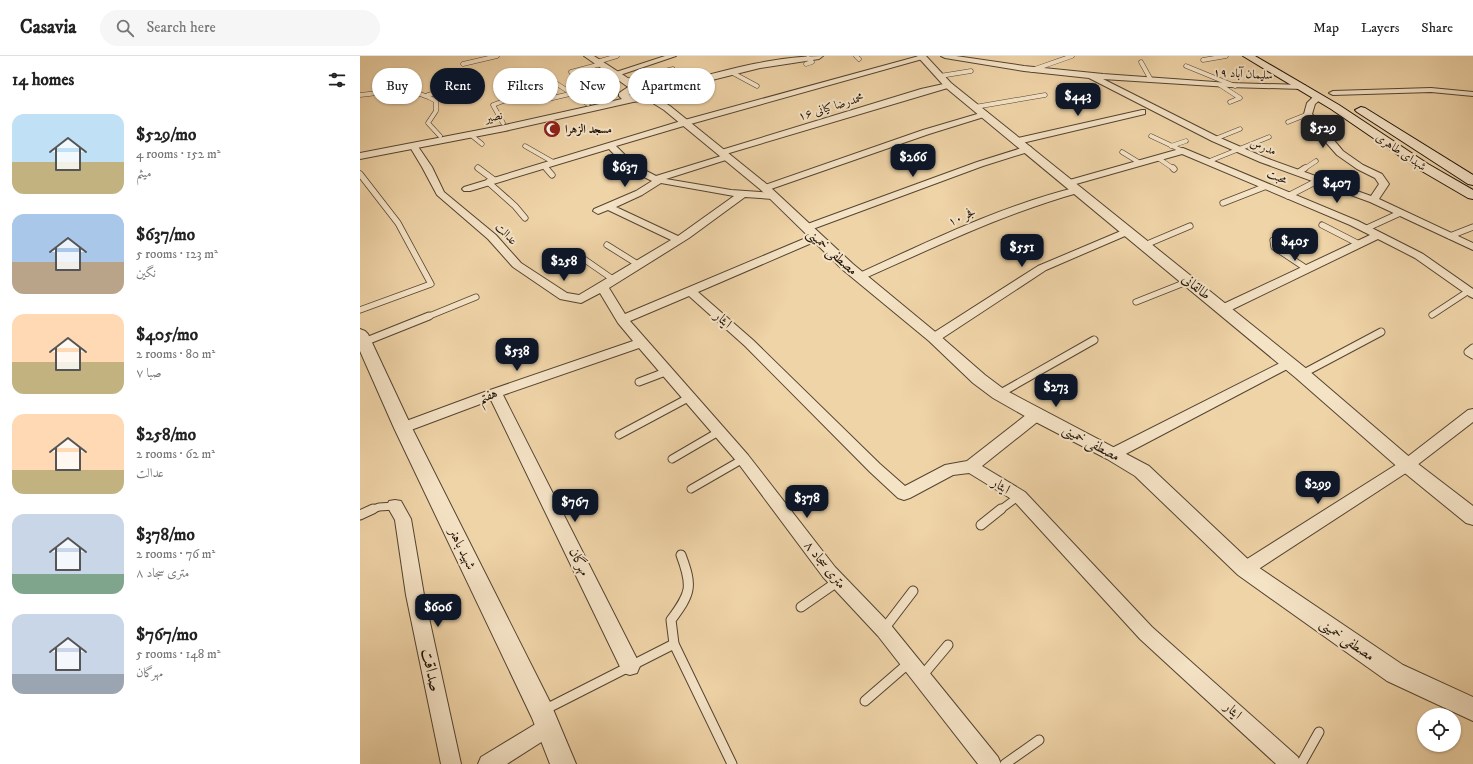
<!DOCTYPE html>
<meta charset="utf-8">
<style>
:root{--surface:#fff;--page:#f6f6f6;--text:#222;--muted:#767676;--line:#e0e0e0;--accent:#111827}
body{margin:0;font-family:"IM FELL DW Pica",Amiri,serif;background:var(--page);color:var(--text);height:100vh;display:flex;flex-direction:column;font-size:15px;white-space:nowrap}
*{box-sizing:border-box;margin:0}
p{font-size:13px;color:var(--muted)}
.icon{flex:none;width:22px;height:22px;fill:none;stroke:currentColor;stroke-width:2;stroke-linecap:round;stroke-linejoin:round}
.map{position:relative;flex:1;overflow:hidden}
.side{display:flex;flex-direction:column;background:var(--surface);width:360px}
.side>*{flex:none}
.hud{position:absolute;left:12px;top:12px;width:380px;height:36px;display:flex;gap:8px}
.tools{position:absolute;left:1057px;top:652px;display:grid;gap:8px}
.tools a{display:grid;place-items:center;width:44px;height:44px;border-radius:50%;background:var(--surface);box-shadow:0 1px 3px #0004;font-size:20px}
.price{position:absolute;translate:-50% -34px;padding:0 9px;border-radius:8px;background:var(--accent);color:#fff;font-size:13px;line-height:26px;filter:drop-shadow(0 1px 2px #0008)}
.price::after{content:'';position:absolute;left:50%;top:24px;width:12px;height:9px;margin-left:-6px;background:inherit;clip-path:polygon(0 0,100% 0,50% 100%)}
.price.current{background:#222;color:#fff}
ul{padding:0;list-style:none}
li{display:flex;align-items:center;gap:12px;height:100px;padding:0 12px}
li span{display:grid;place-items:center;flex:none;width:112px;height:80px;border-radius:12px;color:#555}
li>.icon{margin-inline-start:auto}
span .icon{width:48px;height:48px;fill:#fffc;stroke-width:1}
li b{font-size:17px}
h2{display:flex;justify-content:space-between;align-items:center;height:48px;padding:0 12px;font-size:17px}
.tag{padding:0 14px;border-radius:18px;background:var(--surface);box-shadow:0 1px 3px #0004;font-size:14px;line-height:36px}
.tag.current{background:var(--accent);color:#fff}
header{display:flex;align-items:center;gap:24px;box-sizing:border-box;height:56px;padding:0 20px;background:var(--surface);border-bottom:1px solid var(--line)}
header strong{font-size:19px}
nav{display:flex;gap:22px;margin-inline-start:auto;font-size:14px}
.search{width:280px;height:36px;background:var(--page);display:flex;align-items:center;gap:10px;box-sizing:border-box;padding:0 14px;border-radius:22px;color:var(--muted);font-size:15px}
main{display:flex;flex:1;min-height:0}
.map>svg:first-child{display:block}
</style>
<header>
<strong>Casavia</strong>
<div class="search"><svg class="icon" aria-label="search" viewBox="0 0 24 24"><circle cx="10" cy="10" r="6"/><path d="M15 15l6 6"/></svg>Search here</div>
<nav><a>Map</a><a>Layers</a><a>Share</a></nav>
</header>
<main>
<section class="side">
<h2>14 homes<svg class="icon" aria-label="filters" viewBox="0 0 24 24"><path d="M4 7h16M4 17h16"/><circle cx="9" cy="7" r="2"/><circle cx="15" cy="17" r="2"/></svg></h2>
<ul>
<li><span style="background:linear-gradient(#bfe0f5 60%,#c2b280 0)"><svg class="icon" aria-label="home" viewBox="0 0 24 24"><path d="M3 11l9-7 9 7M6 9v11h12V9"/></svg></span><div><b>$529/mo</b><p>4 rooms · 152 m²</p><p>میثم</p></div></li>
<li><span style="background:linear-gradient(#a9c7e8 60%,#b9a48a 0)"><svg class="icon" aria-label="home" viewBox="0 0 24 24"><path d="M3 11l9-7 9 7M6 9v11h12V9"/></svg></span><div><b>$637/mo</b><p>5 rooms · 123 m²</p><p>نگین</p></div></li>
<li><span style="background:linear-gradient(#ffd9b3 60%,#c2b280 0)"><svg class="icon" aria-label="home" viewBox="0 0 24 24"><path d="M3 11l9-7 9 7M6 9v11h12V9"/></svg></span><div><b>$405/mo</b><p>2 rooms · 80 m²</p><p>صبا ۷</p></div></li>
<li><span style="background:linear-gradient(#ffd9b3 70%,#c2b280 0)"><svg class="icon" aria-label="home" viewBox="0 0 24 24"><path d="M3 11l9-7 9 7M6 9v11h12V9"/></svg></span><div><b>$258/mo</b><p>2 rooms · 62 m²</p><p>عدالت</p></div></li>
<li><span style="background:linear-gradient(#c9d6e8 75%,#7fa58c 0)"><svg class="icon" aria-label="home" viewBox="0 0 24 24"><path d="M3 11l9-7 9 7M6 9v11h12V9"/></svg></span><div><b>$378/mo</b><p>2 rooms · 76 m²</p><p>۸ متری سجاد</p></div></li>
<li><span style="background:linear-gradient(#c9d6e8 75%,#9aa5b1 0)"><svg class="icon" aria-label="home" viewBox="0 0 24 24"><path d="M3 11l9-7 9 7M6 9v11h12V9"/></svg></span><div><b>$767/mo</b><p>5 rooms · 148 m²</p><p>مهرگان</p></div></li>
</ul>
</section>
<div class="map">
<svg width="1113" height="708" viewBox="0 0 1113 708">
<rect width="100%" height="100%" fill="#efd4a8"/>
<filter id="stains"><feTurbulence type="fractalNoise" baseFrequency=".005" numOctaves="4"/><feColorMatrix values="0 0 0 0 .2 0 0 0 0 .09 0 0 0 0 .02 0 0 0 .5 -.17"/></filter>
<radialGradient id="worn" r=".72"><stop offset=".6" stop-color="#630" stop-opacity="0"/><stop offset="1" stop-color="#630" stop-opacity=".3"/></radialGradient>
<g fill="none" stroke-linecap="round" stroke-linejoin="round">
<defs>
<g id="service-far3">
<path d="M496,0L499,3"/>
<path d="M843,4L866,0"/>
<path d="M237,6L257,0"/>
<path d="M781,6L791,24"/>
<path d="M103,8L137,0"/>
<path d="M446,8L452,6L448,2"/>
<path d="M826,10L875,30"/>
<path d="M672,14L712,0"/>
<path d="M211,16L241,8"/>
<path d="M371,16L397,30"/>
<path d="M580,20L611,15"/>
<path d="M265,25L313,13"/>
<path d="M194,26L228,48"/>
<path d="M860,29L880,42L870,46"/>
<path d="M0,39C27,36 52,30 76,45V55L68,67L80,80"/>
<path d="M68,39L107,29"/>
<path d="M184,44L214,37"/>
<path d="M298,47L320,40"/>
<path d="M615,51L685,39"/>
<path d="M928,66L948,58"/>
<path d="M143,67L133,49L146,44"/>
<path d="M111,79L122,88"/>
<path d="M791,80L823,95"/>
<path d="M855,83L880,73"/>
<path d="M165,90L193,106"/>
<path d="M811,90L826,85"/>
<path d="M762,96L780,107"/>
<path d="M798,102L814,113"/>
<path d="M847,106L909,81"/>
<path d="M184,109L187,113"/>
<path d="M118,112L119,113"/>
<path d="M944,113L956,105"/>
</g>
<g id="service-far2">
<path d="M118,112L134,124"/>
<path d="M186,112L192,119"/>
<path d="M813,112L814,113"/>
<path d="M939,116L945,112"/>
<path d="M0,118L38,167L71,228L0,254"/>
<path d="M128,126L155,150L165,162"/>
<path d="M928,140L959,124"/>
<path d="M863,147L904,131"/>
<path d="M962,169L999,188"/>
<path d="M1005,173L1040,157"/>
<path d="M927,180L913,184L914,191L947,213"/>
<path d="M1090,180L1113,171"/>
<path d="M247,189L279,209"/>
<path d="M785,189L830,170"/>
<path d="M218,199L254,224"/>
<path d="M776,246L829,225"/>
<path d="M1072,259L1107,236"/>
<path d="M67,261L116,241"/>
</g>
<g id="service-far1">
<path d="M4,286L69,260"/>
<path d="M1113,292L1108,296L1113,299"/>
<path d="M942,318L1021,276"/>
<path d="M279,326L308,315"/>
<path d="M639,338L734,284"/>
<path d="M259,379L330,341"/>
<path d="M312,403L360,375"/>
<path d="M331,433L383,403"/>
<path d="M11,454L19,451L35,450"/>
<path d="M640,454L659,440"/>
</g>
<g id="service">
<path d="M0,459L13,453"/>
<path d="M621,469L641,453"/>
<path d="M321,499C333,531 331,537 311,564L314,588L372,708"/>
<path d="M441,551L477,526"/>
<path d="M524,573L553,535"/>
<path d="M562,620L588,589"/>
<path d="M505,645L550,606"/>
<path d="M184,654L314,588"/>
<path d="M645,708L679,684"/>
<path d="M941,708L959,676"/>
</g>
<g id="minor">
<path d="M305,0H316L257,20H254L250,18Z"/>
<path d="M559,0H565L566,2L327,69L256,90L275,109L296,120L361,100L357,97L358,95L561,33L588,27L592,29L591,31L366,98L371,101L369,103L306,123L371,134L413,137L418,140L413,143L385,141L329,182L249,232L265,258L453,179H461L462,181L461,183L338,236L393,284L520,408L545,430L585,409L607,405L671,355L676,354L681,355L683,359L681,363L622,410L665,436L792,571L938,701L941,708H916L780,583L653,444L609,417L593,419L550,442L544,444L538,442L510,416L385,290L329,240L270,265L388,399L475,511L530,568L638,701L641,708H618L518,580L463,521L378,407L279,292L143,339L277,603L280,610L277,617L270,619L263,617L131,344L43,377L38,376L36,372L38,368L130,334L273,285L258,267L240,237L221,247L200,243L153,211L128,183L77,139L62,111L50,91L51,89H57L72,111L84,136L136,179L161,207L207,237L219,239L311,184L248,154L238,158L233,155L234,153L276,135L292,125L268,113L249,93L110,135H104L102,133L104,131L321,65ZM301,127L374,140L318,180L256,151L282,139Z"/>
<path d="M581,0H596L664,10L743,18L869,27L945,29L946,31L942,33L869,31L743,23L858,81L906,102L1011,140L1019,128L1015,122L997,113L977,99L955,74L944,58L947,47L955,39H961V43L955,48L952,58L983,95L1003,109L1022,118L1029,128L1019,143L1113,187V194L1010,146L900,106L852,85L729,22L664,15L585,2Z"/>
<path d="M1071,32L1113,36V40L1071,36L973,39L969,37L973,35Z"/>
<path d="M782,54H785V58L658,88L654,85L658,82Z"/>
<path d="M624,56H627L628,58L627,60L569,78L408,134H402L400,132L402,130L563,74Z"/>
<path d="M668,90L671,91L672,93L671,95L623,110L450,174L446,175L441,172L442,170L617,106Z"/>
<path d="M823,92L998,165L1063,198L1113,233V242L1109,240L1055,202L1018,183L867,256H859L857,253L859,250L1010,179L990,169L822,98L709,130L704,127L706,125Z"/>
<path d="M718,131L721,132L723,134L721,136C645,157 575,191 503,223H495L493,221L495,219C568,186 640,150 718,131Z"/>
<path d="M768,172L773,175L772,177L686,214L578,285H570L568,282L570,279L678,210Z"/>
<path d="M928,303L933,304L935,307L933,310L758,402L753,404L748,402L746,398L748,394Z"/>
<path d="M1113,353V366L1052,413L891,518L885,521L879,518L876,513L879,508L1042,405L1108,354Z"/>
<path d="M35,444L41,445L51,463L64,539L101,708H81L46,539L35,464L27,450L29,445Z"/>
<path d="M187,661L194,664L197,671L194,678L147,708H118L121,701Z"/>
</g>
<g id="tertiary">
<path d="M224,0H234L277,28L283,27L298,30L299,32C353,18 408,0 463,0L459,3L400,12L300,37L296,41L310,50L409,130L493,208L579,279L625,319L645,334L789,410L892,507L1043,609L1113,641V665L1027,625L878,519L775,420L747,403L670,363L633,342L613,327L569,285L483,214L401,134L304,54L288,44L273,46L145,75L0,103V97L145,69L262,43L259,40V37L268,31ZM283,33L292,35L281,40L269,39L277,34Z"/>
<path d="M557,0H566L591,27L948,314L1053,404L1113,450V469L1106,467L1041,414L936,322L585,31Z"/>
<path d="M0,273L5,275L8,278L52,372L190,646L216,708H190L172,662L34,372L0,295Z"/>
</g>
<g id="secondary">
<path d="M883,0H895L979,49L1068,108L1113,134V143L1108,142L1060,114L971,53Z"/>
<path d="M1001,51L1005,52L1113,119V129L1108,128L997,56L995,54Z"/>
</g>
</defs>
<!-- service-far3 casing -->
<use href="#service-far3" stroke="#544431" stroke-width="5"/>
<!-- service-far2 casing -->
<use href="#service-far2" stroke="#544431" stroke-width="7"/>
<!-- service-far1 casing -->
<use href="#service-far1" stroke="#544431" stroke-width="9"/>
<!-- service casing -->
<use href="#service" stroke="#544431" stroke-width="11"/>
<!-- minor casing -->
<use href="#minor" stroke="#544431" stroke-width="2"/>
<!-- tertiary casing -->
<use href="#tertiary" stroke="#544431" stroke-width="2"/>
<!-- secondary casing -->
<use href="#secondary" stroke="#211409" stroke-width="2"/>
<!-- service-far3 -->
<use href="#service-far3" stroke="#f5e3c6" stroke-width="4"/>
<!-- service-far2 -->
<use href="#service-far2" stroke="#f5e3c6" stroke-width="5.5"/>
<!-- service-far1 -->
<use href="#service-far1" stroke="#f5e3c6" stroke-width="7"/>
<!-- service -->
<use href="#service" stroke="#f5e3c6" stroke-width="9"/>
<!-- minor -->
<use href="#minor" fill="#f5e3c6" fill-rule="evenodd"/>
<!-- tertiary -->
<use href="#tertiary" fill="#f5e3c6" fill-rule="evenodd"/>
<!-- secondary -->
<use href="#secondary" fill="#f5e3c6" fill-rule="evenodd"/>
</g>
<!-- icons -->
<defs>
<symbol id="mosque-disc" viewBox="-11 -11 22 22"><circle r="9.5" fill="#8f2418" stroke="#f5e3c6"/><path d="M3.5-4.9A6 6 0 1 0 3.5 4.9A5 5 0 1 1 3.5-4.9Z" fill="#fff"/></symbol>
</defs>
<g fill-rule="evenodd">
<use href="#mosque-disc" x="182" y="63" width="20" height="20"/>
</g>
<g text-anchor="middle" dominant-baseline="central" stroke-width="4" stroke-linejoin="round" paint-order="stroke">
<!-- far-street labels -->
<g font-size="12" fill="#211409" stroke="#f5e3c6">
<text transform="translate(883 18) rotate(3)">سلیمان آباد ۱۹</text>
<text transform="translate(471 51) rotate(-17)">محمدرضا کیانی ۱۶</text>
<text transform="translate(134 61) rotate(-12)">نصیر</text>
<text transform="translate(903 91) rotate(22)">مدرس</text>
<text transform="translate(1041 96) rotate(34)">شهدای طاهری</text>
<text transform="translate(917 121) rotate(22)">محبت</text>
<text transform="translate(602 161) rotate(-24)">فجر ۱۰</text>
<text transform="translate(146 178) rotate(45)">عدالت</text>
</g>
<!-- far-poi labels -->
<g font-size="12" font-weight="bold" fill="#211409" stroke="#f5e3c6" text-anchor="start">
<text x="205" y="73">مسجد الزهرا</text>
</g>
<!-- street labels -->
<g font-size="14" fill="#211409" stroke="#f5e3c6">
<text transform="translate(472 196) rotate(42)">مصطفی خمینی</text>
<text transform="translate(836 231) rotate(39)">طالقانی</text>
<text transform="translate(363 264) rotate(42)">ایثار</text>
<text transform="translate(128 340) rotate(-21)">هفتم</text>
<text transform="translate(731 387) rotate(28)">مصطفی خمینی</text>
<text transform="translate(641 430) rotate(32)">ایثار</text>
<text transform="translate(102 493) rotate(64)">شهید باهنر</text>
<text transform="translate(219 506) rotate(64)">مهرگان</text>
<text transform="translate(465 509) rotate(51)">۸ متری سجاد</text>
<text transform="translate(987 584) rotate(35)">مصطفی خمینی</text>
<text transform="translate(873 655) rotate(42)">ایثار</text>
</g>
<!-- near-street labels -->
<g font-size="17" fill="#211409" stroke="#f5e3c6">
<text transform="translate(71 614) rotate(78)">صداقت</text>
</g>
</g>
<rect width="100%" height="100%" filter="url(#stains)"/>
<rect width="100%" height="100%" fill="url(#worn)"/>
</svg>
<div class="tools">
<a><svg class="icon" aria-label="locate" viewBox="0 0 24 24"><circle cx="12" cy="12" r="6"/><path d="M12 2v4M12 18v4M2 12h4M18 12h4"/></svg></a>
</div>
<b class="price" style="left:718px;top:61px">$443</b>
<b class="price current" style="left:963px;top:93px">$529</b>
<b class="price" style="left:553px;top:122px">$266</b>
<b class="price" style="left:265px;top:132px">$637</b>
<b class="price" style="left:977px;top:148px">$407</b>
<b class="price" style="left:935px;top:206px">$405</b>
<b class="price" style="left:662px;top:212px">$551</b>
<b class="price" style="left:204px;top:226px">$258</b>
<b class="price" style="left:157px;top:316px">$538</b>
<b class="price" style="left:696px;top:352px">$273</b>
<b class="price" style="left:958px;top:449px">$299</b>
<b class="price" style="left:447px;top:463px">$378</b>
<b class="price" style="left:215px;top:467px">$767</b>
<b class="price" style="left:78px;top:572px">$606</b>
<div class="hud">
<a class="tag">Buy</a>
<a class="tag current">Rent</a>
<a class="tag">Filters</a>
<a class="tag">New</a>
<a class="tag">Apartment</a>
</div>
</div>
</main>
